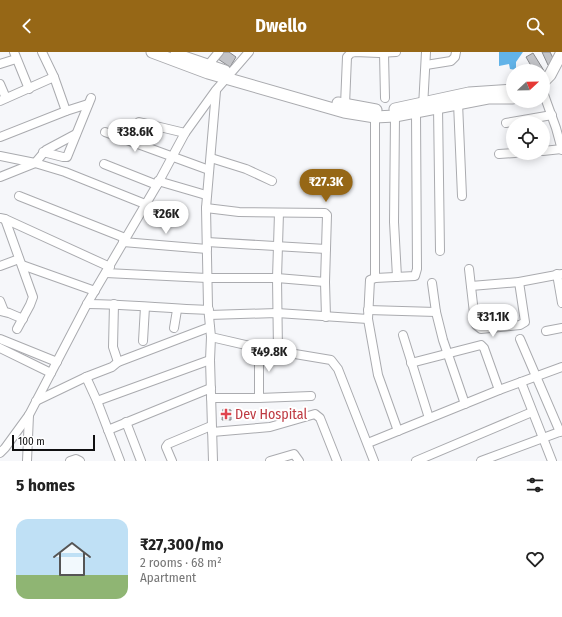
<!DOCTYPE html>
<meta charset="utf-8">
<style>
:root{--surface:#fff;--page:#f6f6f6;--text:#222;--muted:#767676;--accent:#966716}
body{margin:0;font-family:"Fira Sans Condensed",sans-serif;background:var(--page);color:var(--text);height:100vh;display:flex;flex-direction:column;font-size:15px;white-space:nowrap}
*{box-sizing:border-box;margin:0}
p{font-size:13px;color:var(--muted)}
.icon{flex:none;width:22px;height:22px;fill:none;stroke:currentColor;stroke-width:2;stroke-linecap:round;stroke-linejoin:round}
.map{position:relative;height:409px;overflow:hidden}
.details{display:flex;flex-direction:column;background:var(--surface);flex:1}
.details>*{flex:none}
.needle{width:26px;rotate:68deg}
.controls{position:absolute;left:506px;top:12px;display:grid;gap:8px}
.controls a{display:grid;place-items:center;width:44px;height:44px;border-radius:50%;background:var(--surface);box-shadow:0 2px 10px #0003;font-size:20px}
.scale{position:absolute;left:12px;bottom:10px;width:83px;box-sizing:border-box;padding-left:4px;border:2px solid #101011;border-top:0;font-size:11px;line-height:14px;white-space:nowrap;color:#101011;-webkit-text-stroke:3px #fff;paint-order:stroke}
.price{position:absolute;translate:-50% -34px;padding:0 9px;border-radius:14px;background:#fff;color:#222;font-size:13px;line-height:26px;filter:drop-shadow(0 1px 2px #0008)}
.price::after{content:'';position:absolute;left:50%;top:24px;width:12px;height:9px;margin-left:-6px;background:inherit;clip-path:polygon(0 0,100% 0,50% 100%)}
.price.selected{background:var(--accent);color:#fff}
ul{padding:0;list-style:none}
li{display:flex;align-items:center;gap:12px;height:100px;padding:0 16px}
li span{display:grid;place-items:center;flex:none;width:112px;height:80px;border-radius:12px;color:#555}
li>.icon{margin-inline-start:auto}
span .icon{width:48px;height:48px;fill:#fffc;stroke-width:1}
li b{font-size:17px}
h2{display:flex;justify-content:space-between;align-items:center;height:48px;padding:0 16px;font-size:17px}
header{display:flex;justify-content:space-between;align-items:center;height:52px;padding:0 16px;background:var(--accent);color:#fff;font-size:18px;font-weight:700}
.map>svg:first-child{display:block}
</style>
<header><svg class="icon" aria-label="back" viewBox="0 0 24 24"><path d="M15 5l-7 7 7 7"/></svg>Dwello<svg class="icon" aria-label="search" viewBox="0 0 24 24"><circle cx="10" cy="10" r="6"/><path d="M15 15l6 6"/></svg></header>
<div class="map">
<svg width="562" height="409" viewBox="0 0 562 409">
<rect width="100%" height="100%" fill="#f6f7fa"/>
<!-- water -->
<path fill="#62b3e8" d="M499,0H523L516,10V18L510,17L509,12L499,14Z"/>
<!-- building -->
<g fill="#c3c4c8" stroke="#88898c">
<path d="M223,0H229L236,5L230,15L218,7Z"/>
<path d="M542,0H550L555,10L548,13Z"/>
<path d="M533,1L546,22L543,24V19H534L526,5Z"/>
<path d="M223,357L231,358V368H222Z"/>
</g>
<g fill="none" stroke-linecap="round" stroke-linejoin="round">
<defs>
<g id="minor">
<path d="M14,0L29,37"/>
<path d="M42,0L54,25L66,59"/>
<path d="M175,1L176,0"/>
<path d="M384,1L385,46"/>
<path d="M0,12L16,7"/>
<path d="M209,12L219,0"/>
<path d="M426,13L451,9L455,5L456,0"/>
<path d="M0,32L6,46"/>
<path d="M543,40L556,76L562,98"/>
<path d="M0,49L54,25"/>
<path d="M458,51L462,144"/>
<path d="M345,53L347,5L351,1L355,0L379,1L396,0"/>
<path d="M423,55L426,0"/>
<path d="M438,55L440,199"/>
<path d="M395,64L394,170L397,225"/>
<path d="M139,70L185,81"/>
<path d="M506,71L552,63"/>
<path d="M105,80L209,118"/>
<path d="M0,85L66,59L88,52"/>
<path d="M543,99L562,97"/>
<path d="M43,100L63,105H67L91,46"/>
<path d="M499,102L515,101"/>
<path d="M0,104L35,111L65,120L145,152"/>
<path d="M211,106L246,117L272,129"/>
<path d="M104,112L157,133"/>
<path d="M0,125L35,111L46,98L76,82"/>
<path d="M158,129L206,143"/>
<path d="M19,144L125,186"/>
<path d="M206,156L239,160L325,161L327,163L325,230L326,265"/>
<path d="M0,166L5,167L110,215"/>
<path d="M5,167L33,245L30,253L17,277"/>
<path d="M123,190L207,197"/>
<path d="M207,190L326,197"/>
<path d="M22,213L95,239"/>
<path d="M0,214L19,207"/>
<path d="M469,217L475,270L476,273L481,277L520,273L525,270L519,230"/>
<path d="M106,221L207,226H277L325,230"/>
<path d="M557,222L562,251"/>
<path d="M375,226V65"/>
<path d="M432,231L436,260L443,288L465,352"/>
<path d="M471,234L519,230L562,222"/>
<path d="M0,249L4,259"/>
<path d="M87,252C128,252 168,257 209,258"/>
<path d="M114,252L113,295L118,310"/>
<path d="M368,258L436,260"/>
<path d="M0,259L9,261L23,267"/>
<path d="M209,263L277,261L368,267L370,228L375,226L415,224L417,217L416,61"/>
<path d="M368,267L378,323L398,379"/>
<path d="M174,276L177,258"/>
<path d="M546,279L562,276"/>
<path d="M403,283L429,366"/>
<path d="M211,285L259,296L331,308L338,317L374,409"/>
<path d="M0,287L57,310"/>
<path d="M520,287L560,380"/>
<path d="M143,289L145,255"/>
<path d="M0,296L51,321"/>
<path d="M259,296V346"/>
<path d="M278,299L277,226L279,161"/>
<path d="M411,311L481,293L484,296L499,338"/>
<path d="M86,325L97,349L120,409"/>
<path d="M521,330L552,409"/>
<path d="M211,346H259L311,344"/>
<path d="M36,349L86,325L112,315L118,310L210,275"/>
<path d="M97,349L210,308"/>
<path d="M126,370L141,409"/>
<path d="M108,378L211,336"/>
<path d="M212,380L270,375L315,362L320,366L337,409"/>
<path d="M368,391L499,338L562,315"/>
<path d="M0,401L5,396L29,363L87,252L157,133L185,81L216,38L249,0"/>
<path d="M27,409L29,363"/>
<path d="M70,409L76,407L80,409"/>
<path d="M172,409L166,395L168,392L211,374"/>
<path d="M213,409L210,308L211,285L208,254L206,156L216,39"/>
<path d="M270,409L294,402L299,409"/>
<path d="M416,409L532,360"/>
<path d="M481,409L562,379"/>
</g>
<g id="major">
<path d="M152,0L208,21L344,60L375,65L395,64L488,46H513"/>
<path d="M181,4L225,19"/>
<path d="M543,30L550,23L562,0"/>
<path d="M338,51L376,58"/>
<path d="M395,57L469,41L513,38"/>
</g>
</defs>
<!-- minor casing -->
<use href="#minor" stroke="#aaabaf" stroke-width="10"/>
<!-- major casing -->
<use href="#major" stroke="#aaabaf" stroke-width="13"/>
<!-- minor -->
<use href="#minor" stroke="#fff" stroke-width="8"/>
<!-- major -->
<use href="#major" stroke="#fff" stroke-width="11"/>
</g>
<!-- markers -->
<path fill="#e0444e" stroke="#fff" stroke-width="1.5" d="M224 356h4v4h4v4h-4v4h-4v-4h-4v-4h4z"/>
<g text-anchor="middle" dominant-baseline="central" stroke-width="4" stroke-linejoin="round" paint-order="stroke">
<!-- health labels -->
<g font-size="14" fill="#be3a42" stroke="#fff" text-anchor="start">
<text x="235" y="362">Dev Hospital</text>
</g>
</g>
</svg>
<div class="controls">
<a><svg class="needle" viewBox="-14 -14 28 28"><path d="M0-13l5 13h-10z" fill="#e53935"/><path d="M0 13l5-13h-10z" fill="#767676"/></svg></a>
<a><svg class="icon" aria-label="locate" viewBox="0 0 24 24"><circle cx="12" cy="12" r="6"/><path d="M12 2v4M12 18v4M2 12h4M18 12h4"/></svg></a>
</div>
<div class="scale">100 m</div>
<b class="price" style="left:135px;top:101px">₹38.6K</b>
<b class="price selected" style="left:326px;top:151px">₹27.3K</b>
<b class="price" style="left:166px;top:183px">₹26K</b>
<b class="price" style="left:493px;top:286px">₹31.1K</b>
<b class="price" style="left:269px;top:321px">₹49.8K</b>
</div>
<section class="details">
<h2>5 homes<svg class="icon" aria-label="filters" viewBox="0 0 24 24"><path d="M4 7h16M4 17h16"/><circle cx="9" cy="7" r="2"/><circle cx="15" cy="17" r="2"/></svg></h2>
<ul>
<li><span style="background:linear-gradient(#bfe0f5 70%,#8fb573 0)"><svg class="icon" aria-label="home" viewBox="0 0 24 24"><path d="M3 11l9-7 9 7M6 9v11h12V9"/></svg></span><div><b>₹27,300/mo</b><p>2 rooms · 68 m²</p><p>Apartment</p></div><svg class="icon" aria-label="heart" viewBox="0 0 24 24"><path d="M12 20l-8-8c-3-5 5-10 8-4 3-6 11-1 8 4z"/></svg></li>
</ul>
</section>
